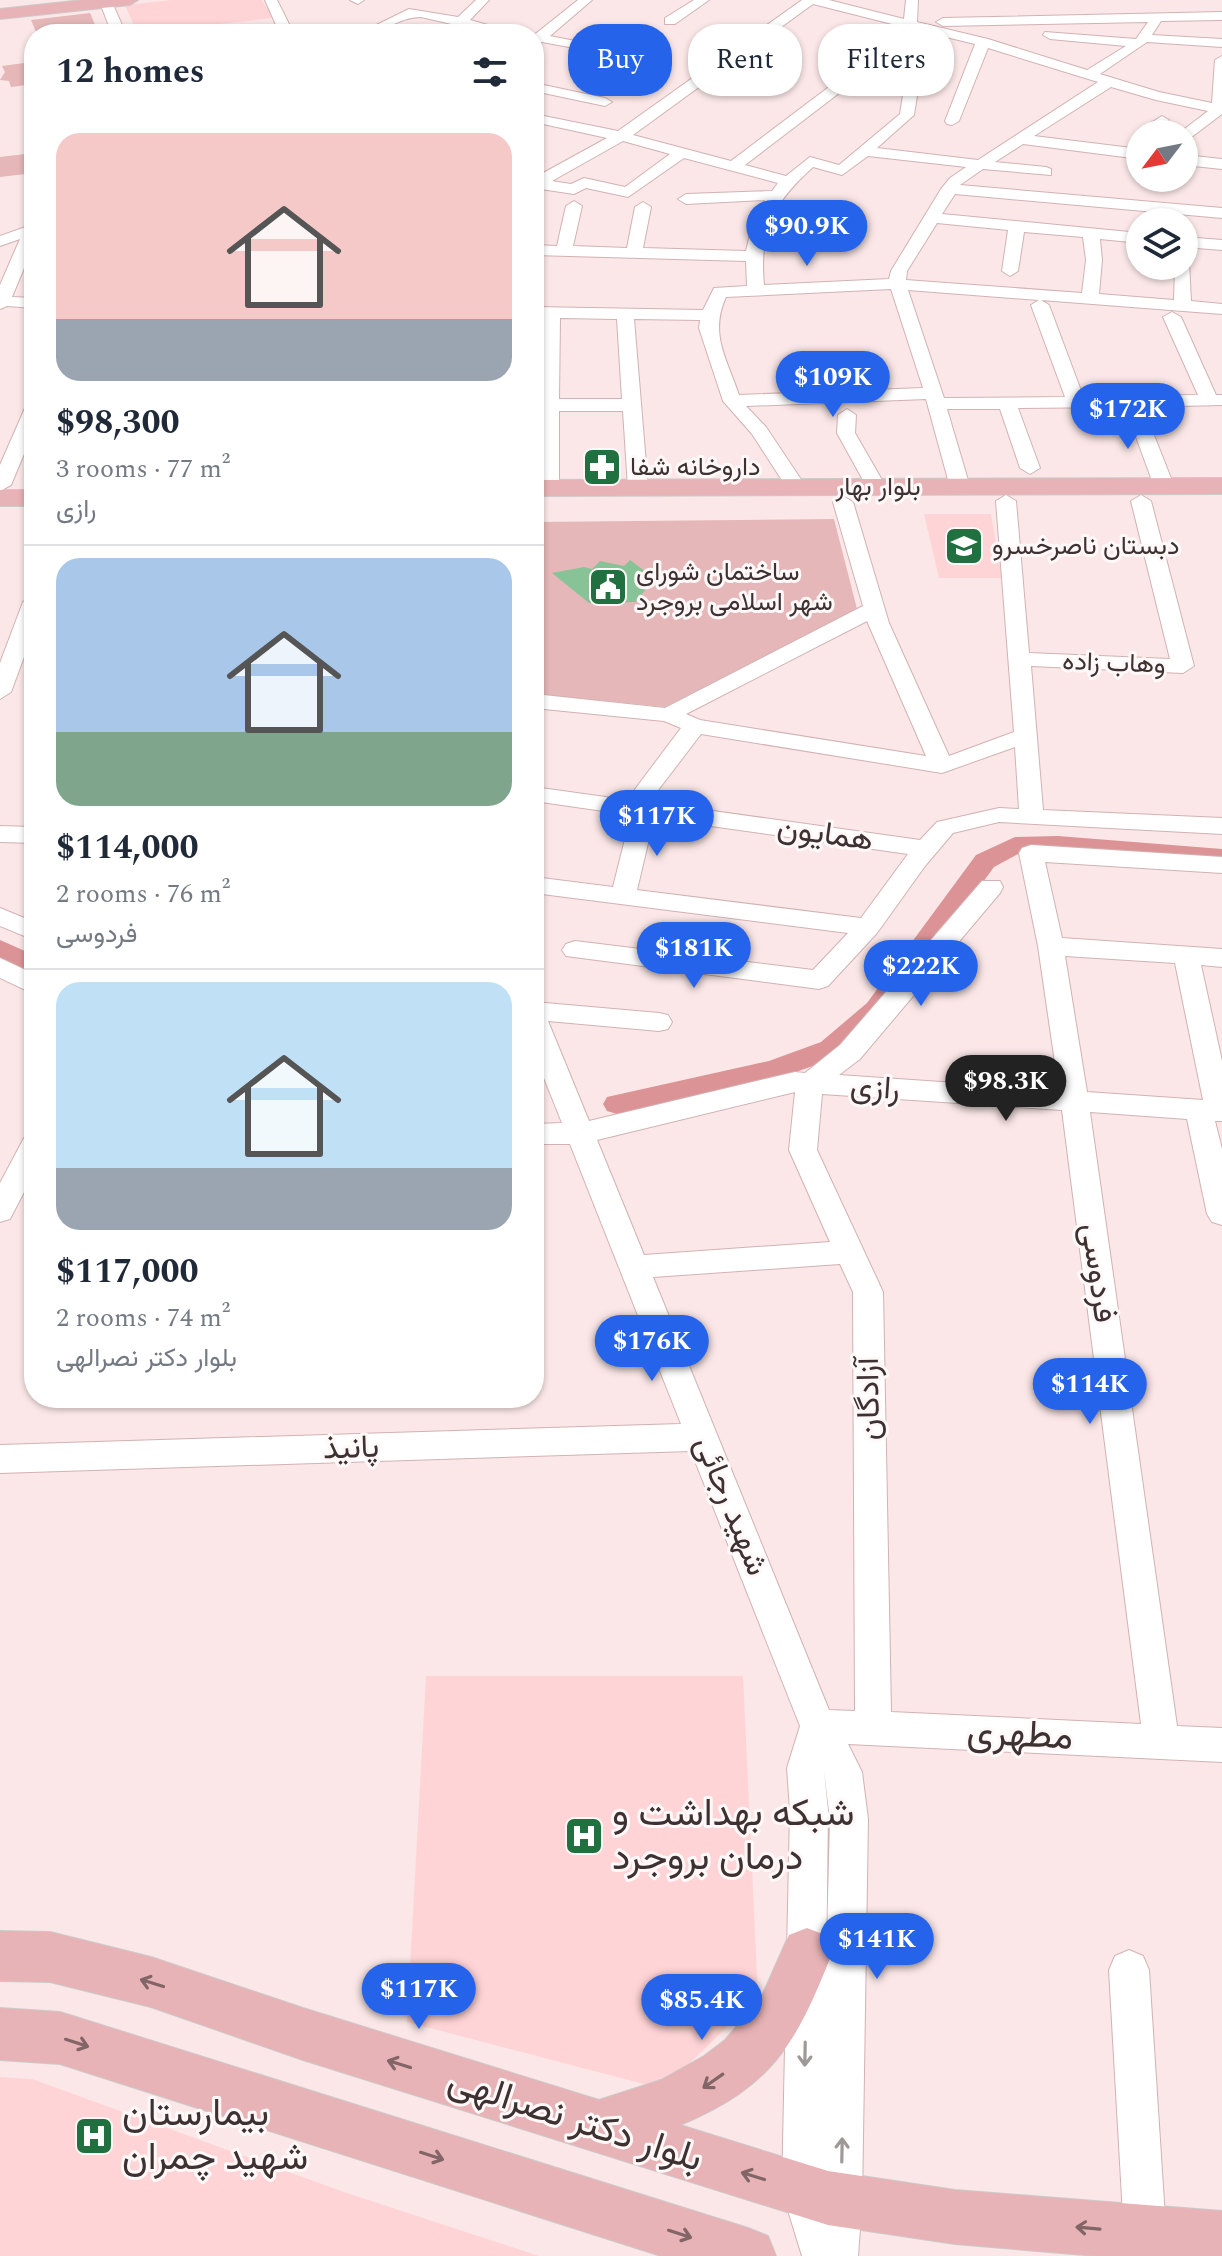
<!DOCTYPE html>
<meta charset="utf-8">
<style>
:root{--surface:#fff;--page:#f6f6f7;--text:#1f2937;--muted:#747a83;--line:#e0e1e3;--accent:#2563eb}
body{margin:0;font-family:Spectral,Vazirmatn,serif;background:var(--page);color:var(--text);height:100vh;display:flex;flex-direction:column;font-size:30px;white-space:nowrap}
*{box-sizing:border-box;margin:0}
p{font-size:26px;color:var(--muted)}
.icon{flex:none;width:44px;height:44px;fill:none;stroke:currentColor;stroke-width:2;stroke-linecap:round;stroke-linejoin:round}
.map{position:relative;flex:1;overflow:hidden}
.details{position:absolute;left:24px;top:24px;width:520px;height:1384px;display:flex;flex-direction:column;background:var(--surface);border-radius:32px;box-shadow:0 2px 6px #0004}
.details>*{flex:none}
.banner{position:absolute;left:568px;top:24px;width:534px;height:72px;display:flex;gap:16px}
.needle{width:52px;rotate:238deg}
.buttons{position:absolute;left:1126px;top:120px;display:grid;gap:16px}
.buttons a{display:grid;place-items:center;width:72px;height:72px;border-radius:50%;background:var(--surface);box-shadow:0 2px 6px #0004;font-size:40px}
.price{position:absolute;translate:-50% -68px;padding:0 18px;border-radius:28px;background:var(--accent);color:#fff;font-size:26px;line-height:52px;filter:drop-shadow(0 2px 4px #0008)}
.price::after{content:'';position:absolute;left:50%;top:48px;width:24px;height:18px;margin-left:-12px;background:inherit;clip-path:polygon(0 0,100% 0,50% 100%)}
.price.active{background:#222;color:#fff}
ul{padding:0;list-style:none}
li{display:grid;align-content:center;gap:16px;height:424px;padding:0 32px}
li+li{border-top:2px solid var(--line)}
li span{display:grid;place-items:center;height:248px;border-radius:24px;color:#555}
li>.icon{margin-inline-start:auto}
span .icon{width:144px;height:144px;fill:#fffc;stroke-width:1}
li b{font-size:34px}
h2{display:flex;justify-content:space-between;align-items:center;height:96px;padding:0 32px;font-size:34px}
.chip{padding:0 28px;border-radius:32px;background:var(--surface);box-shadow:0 2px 6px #0004;font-size:28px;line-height:72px}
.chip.active{background:var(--accent);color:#fff}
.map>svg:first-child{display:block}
</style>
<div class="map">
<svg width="1222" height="2256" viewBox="0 0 1222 2256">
<rect width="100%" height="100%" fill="#fbe7e7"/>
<!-- built -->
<g fill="#ffd4d6">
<path d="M172,0H262L273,18L137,33L125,5Z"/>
<path d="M924,514H991L1002,578H939Z"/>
<path d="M426,1676H743L758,1997L663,2089L407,2022Z"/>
<path d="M0,2077L32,2079L344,2192L539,2256H0Z"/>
</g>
<!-- green -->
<g fill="#e5b7b8">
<path d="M90,13L99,34H37L31,20Z"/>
<path d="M32,62L34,84L11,87L9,81L0,80L5,72L2,66Z"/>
<path d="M34,153V173L0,177V157Z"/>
<path d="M834,519L857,609L665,707L534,694V522Z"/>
</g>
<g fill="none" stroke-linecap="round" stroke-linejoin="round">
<!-- canal -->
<g fill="#dc9396" fill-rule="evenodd">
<path d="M1058,836L1222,849V865L1058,852L1020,853L994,867L885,1015L841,1056L773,1080L617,1114L607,1111L603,1104L607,1097L769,1061L821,1042L867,1003L976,855L1015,837Z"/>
<path d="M0,940L34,955V975L0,960Z"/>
</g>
</g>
<!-- building -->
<path fill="#87c397" d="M630,560L654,578L636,602L589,603L552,573L584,567L592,569L600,561L624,566Z"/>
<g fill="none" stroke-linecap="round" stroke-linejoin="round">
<defs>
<g id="minor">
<path d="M99,0H111L126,34H112Z"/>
<path d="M265,0H277L294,34H280Z"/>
<path d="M350,0H364L358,4Z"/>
<path d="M476,0H489L470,20L520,34H495L421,17C398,17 383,34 358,34L409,9L458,17Z"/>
<path d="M578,0H592L550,36L655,57V63L542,42L534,46V35Z"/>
<path d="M694,0H709L675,24H665V18Z"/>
<path d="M802,0H829L904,19L906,0H918L917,22L988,39L1087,70L1126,46L1050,39L1043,35L1045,32L1136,39L1148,22L943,26L936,22L943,18L1222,12V20L1161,21L1152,35L1222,39V47L1147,42L1100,74L1159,92L1212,103L1215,60L1222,56V114L1189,139L1184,140V134H1178L1208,111L1156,100L1111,87L1034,136L1140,149V159L1023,144L995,162L1046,167L1051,169V175L983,169L960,185L1222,208V218L955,194L942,214L1140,233V243L1100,239L1102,260L1099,294L1174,300L1175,266L1189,262L1191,301L1222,304V314L1041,300L1049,305L1083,396L1198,395L1163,317L1172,312L1181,317L1216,395H1222V405L1143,407L1174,486L1171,490H1157L1154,486L1125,407L1018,408L1040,468L1030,474L1020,468L1000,409H947L970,487L960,493L950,487L926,399L746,406L766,427L806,487L803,491H789L752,434L723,401L699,328L700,320L634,319L648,488L638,494L628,488L623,411H559V488L549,494L542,492L539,488L541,411H534V399H541L542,317H534V307L703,310L714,288L747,286L746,261L534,255V245L557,246L566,206L574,201L582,206L573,246L627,248L635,207L643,202L651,207L643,248L746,251L754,218L765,200L686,204L678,199L686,194L772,191L778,183L684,158L628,197L586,188L574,194L534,188V178L607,138L534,122V114L618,131ZM813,4L904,27V35L887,37L858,65L731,161L633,135ZM917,30L975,44L945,121L947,124L952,125L959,121L988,48L1098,82L978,160L877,148L914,115L921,70ZM905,43L907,70L900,114L839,165L810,157L786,176L745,165L868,71L896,44ZM623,141L670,154L625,187L584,178L571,184L552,181ZM868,156L966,167L950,178L941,189L891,271L889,279L764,285C759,230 773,203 813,167L842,175ZM937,223L1008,230L1002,271L1010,276L1018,271L1024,232L1083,237L1086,260L1082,293L906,280L907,271ZM891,289L923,388L739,395C727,359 709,334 726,297ZM908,290L1039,300L1031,305L1065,397L944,398ZM560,318L617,319L622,399H559Z"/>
<path d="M534,83L605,98L612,102L605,106L534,91Z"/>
<path d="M1162,116L1169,120C1161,130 1153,134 1140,134L1138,137V131Z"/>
<path d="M1184,155L1222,159V169L1184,165Z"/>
<path d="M34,224V244L12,297L34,298V308L7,306L0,309V285L20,239L0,246V236Z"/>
<path d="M1184,237L1222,240V250L1184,247Z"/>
<path d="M34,402V430L11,485L0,491V465L25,408Z"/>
<path d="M847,409L856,415L855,433L886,487L883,491H869L837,433L838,415Z"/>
<path d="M1006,495L1016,501L1029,653L1170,659L1131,501L1141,495L1151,501L1194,666L1183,673L1031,666L1043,810L1222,818V834L999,822L953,833L925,866L877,933L828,986L819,989L566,956L562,950L566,944L575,941L813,970L848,933L534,893V877L613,887L631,815L534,801V787L627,800L681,728L664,721L534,708V694L665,708L863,606L833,502L843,496L853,502L889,623L949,756L1014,732L996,501ZM867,621L926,756L700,720L686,714ZM701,734L942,773L1015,747L1019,809L999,808L937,822L920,840L649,802ZM654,818L908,854L861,918L637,890Z"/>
<path d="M34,596V630L11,692L0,699V663L23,602Z"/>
<path d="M0,826L34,827V843L0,842Z"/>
<path d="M1031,845L1222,857V873L1045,862L1062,938L1222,949V967L1201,965L1222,1061V1121H1215L1222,1149V1225L1212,1222L1207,1214L1187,1119L1090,1112L1177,1726L1222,1728V1762L848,1744L862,1772L868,1819L862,2201L858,2256H802L782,2191L790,1810L787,1768L800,1726L691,1451L0,1473V1445L681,1424L570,1144H534V1124L562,1123L534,1053V1002L659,1013L668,1015L672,1022L668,1029L659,1031L548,1021L589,1121L795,1072L805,1073L840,1045L982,881H1000L1003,887L1000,893L860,1059L839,1075L1059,1090L1038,946L1019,853L1022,848ZM1065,956L1175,963L1203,1100L1087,1092ZM795,1092L789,1150L830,1242L644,1255L597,1140ZM822,1094L1062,1110L1141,1724L891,1712L883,1292L817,1150ZM840,1264L853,1292L855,1711L829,1710L653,1277ZM824,1771L830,1819L826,1978L828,1810Z"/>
<path d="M0,908L34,922V940L0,926Z"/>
<path d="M0,958L34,974V994L0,978Z"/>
<path d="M34,1135V1173L10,1219L0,1222V1183L24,1138Z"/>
<path d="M1129,1950L1143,1956L1149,1970L1166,2233L1160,2248L1145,2254L1130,2248L1124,2233L1109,1970L1115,1956Z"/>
</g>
<g id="major">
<path d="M83,0H138L130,5L0,19V9Z"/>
<path d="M1222,478V494L534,496V480Z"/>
<rect x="0" y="490" width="34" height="16"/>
<path d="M807,1928L825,1935L832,1953C797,2043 773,2086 680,2125L828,2171L955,2190L1222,2211V2256H1096L955,2244L828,2225L303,2060L151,2007L50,1982L0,1981V1931L50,1932L151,1957L303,2008L599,2100L661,2080L704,2056L725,2040L761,1998L789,1935Z"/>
<path d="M0,2008L60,2012L748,2228L768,2236L776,2256H661L60,2064L0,2060Z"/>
</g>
</defs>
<!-- minor casing -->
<use href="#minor" stroke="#d2b2b3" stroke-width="2"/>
<!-- major casing -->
<use href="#major" stroke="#cdc9ca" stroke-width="2"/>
<!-- minor -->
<use href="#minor" fill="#fff" fill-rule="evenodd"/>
<!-- major -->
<use href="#major" fill="#e7b3b6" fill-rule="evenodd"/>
</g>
<!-- one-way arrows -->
<defs><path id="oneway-shaft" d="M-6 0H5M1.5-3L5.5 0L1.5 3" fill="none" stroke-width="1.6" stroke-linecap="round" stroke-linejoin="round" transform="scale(2)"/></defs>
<g stroke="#826567">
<use href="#oneway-shaft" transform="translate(152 1983) rotate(-163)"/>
<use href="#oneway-shaft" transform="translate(77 2043) rotate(18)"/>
<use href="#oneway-shaft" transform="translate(399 2064) rotate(-163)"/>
<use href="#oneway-shaft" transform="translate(713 2081) rotate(145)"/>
<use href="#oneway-shaft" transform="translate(432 2156) rotate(18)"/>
<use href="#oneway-shaft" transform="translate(753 2176) rotate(-163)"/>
<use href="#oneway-shaft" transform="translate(1088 2228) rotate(-175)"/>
<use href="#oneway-shaft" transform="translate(680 2234) rotate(18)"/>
</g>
<g stroke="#9e9898">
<use href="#oneway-shaft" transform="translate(805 2054) rotate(91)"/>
<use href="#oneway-shaft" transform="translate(842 2150) rotate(-89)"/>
</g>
<!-- icons -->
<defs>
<symbol id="pharmacy-square" viewBox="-11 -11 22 22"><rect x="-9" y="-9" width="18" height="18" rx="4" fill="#21703f" stroke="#fff8f8"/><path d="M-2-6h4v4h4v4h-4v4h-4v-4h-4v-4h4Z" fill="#fff"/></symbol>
<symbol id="school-square" viewBox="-11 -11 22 22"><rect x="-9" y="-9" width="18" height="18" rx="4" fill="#21703f" stroke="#fff8f8"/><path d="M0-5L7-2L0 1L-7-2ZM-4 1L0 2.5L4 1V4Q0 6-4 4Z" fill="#fff"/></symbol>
<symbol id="civic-square" viewBox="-11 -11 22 22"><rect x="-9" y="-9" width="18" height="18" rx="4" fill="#21703f" stroke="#fff8f8"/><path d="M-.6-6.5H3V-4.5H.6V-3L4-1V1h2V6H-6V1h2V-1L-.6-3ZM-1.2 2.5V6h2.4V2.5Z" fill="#fff"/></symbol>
<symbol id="hospital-square" viewBox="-11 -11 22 22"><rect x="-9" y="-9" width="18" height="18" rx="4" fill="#21703f" stroke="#fff8f8"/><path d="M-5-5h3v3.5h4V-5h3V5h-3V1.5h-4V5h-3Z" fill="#fff"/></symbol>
</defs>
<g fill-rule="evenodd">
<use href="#pharmacy-square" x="580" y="445" width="44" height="44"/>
<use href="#school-square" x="942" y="524" width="44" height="44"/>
<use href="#civic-square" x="586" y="565" width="44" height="44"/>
<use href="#hospital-square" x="562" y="1814" width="44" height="44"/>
<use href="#hospital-square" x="72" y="2114" width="44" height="44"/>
</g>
<g text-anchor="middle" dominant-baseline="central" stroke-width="6" stroke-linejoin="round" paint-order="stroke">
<!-- far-poi labels -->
<g font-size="26" fill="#3e3132" stroke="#fff8f8" text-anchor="start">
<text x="630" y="467">داروخانه شفا</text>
<text x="992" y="546">دبستان ناصرخسرو</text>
<text x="636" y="572">ساختمان شورای<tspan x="636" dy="30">شهر اسلامی بروجرد</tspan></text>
</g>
<!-- far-street labels -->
<g font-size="26" fill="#3e3132" stroke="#fff8f8">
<text x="878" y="487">بلوار بهار</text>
<text transform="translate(1114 663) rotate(2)">وهاب زاده</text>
</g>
<!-- street labels -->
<g font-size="32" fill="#3e3132" stroke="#fff8f8">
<text transform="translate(825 834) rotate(8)">همایون</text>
<text transform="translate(875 1088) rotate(4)">رازی</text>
<text transform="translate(1098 1273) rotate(82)">فردوسی</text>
<text transform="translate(869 1399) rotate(-91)">آزادگان</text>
<text transform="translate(351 1448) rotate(-2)">پانیذ</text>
<text transform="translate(731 1506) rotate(68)">شهید رجائی</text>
</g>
<!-- near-street labels -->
<g font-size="38" fill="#3e3132" stroke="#fff8f8">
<text transform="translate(1020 1735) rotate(3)">مطهری</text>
<text transform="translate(575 2120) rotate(18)">بلوار دکتر نصرالهی</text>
</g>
<!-- near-poi labels -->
<g font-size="38" fill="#3e3132" stroke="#fff8f8" text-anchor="start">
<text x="612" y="1814">شبکه بهداشت و<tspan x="612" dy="44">درمان بروجرد</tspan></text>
<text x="122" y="2114">بیمارستان<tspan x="122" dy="44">شهید چمران</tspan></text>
</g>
</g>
</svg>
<div class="buttons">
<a><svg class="needle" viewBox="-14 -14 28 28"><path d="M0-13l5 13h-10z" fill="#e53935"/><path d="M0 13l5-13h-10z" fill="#747a83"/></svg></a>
<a><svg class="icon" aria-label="layers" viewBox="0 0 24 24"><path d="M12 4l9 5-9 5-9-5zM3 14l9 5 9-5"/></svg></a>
</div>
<b class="price" style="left:807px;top:268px">$90.9K</b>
<b class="price" style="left:833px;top:419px">$109K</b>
<b class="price" style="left:1128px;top:451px">$172K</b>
<b class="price" style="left:657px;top:858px">$117K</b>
<b class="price" style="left:694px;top:990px">$181K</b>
<b class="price" style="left:921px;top:1008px">$222K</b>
<b class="price active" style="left:1006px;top:1123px">$98.3K</b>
<b class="price" style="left:652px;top:1383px">$176K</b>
<b class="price" style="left:1090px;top:1426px">$114K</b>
<b class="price" style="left:877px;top:1981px">$141K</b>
<b class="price" style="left:419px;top:2031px">$117K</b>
<b class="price" style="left:702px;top:2042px">$85.4K</b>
<div class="banner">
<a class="chip active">Buy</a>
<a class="chip">Rent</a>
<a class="chip">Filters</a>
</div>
<section class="details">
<h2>12 homes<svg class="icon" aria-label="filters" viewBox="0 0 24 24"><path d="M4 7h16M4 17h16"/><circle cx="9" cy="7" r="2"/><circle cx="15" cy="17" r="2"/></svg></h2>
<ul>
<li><span style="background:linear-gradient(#f6c9c9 75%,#9aa5b1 0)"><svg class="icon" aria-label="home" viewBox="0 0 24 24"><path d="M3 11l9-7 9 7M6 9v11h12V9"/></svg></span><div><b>$98,300</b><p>3 rooms · 77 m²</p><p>رازی</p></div></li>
<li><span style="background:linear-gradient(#a9c7e8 70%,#7fa58c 0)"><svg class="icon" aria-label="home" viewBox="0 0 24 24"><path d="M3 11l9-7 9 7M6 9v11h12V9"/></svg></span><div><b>$114,000</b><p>2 rooms · 76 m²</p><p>فردوسی</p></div></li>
<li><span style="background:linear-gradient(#bfe0f5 75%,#9aa5b1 0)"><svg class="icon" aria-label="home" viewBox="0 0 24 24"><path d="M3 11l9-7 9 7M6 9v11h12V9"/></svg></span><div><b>$117,000</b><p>2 rooms · 74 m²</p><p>بلوار دکتر نصرالهی</p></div></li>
</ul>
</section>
</div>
